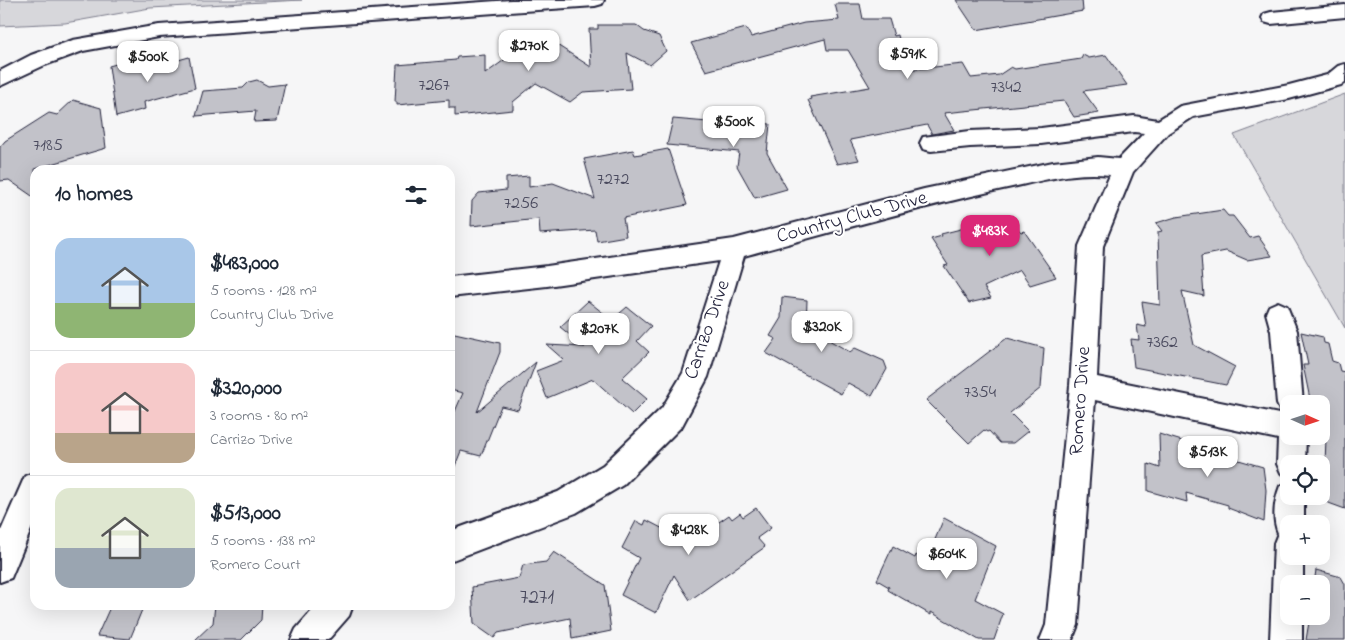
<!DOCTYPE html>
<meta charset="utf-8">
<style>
:root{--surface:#fff;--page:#f6f6f7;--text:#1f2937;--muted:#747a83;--line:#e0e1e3;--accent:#db2777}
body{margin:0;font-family:"Indie Flower",sans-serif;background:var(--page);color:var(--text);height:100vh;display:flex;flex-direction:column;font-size:19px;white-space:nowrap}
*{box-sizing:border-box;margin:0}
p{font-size:16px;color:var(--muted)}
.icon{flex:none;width:28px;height:28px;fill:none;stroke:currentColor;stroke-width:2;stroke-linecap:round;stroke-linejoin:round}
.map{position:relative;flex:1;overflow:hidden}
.details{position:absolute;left:30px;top:165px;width:425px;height:445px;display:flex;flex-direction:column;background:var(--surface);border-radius:15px;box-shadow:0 5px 20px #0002}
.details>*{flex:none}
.needle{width:32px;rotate:93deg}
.controls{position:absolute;left:1280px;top:395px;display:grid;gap:10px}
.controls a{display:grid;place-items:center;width:50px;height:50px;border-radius:10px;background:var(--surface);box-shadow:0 5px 20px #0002;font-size:25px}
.price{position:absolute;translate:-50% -42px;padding:0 11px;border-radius:10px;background:#fff;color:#222;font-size:16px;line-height:32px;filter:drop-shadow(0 1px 2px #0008)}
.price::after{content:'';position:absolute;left:50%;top:30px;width:15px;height:11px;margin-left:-8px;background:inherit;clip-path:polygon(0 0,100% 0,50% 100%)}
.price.active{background:var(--accent);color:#fff}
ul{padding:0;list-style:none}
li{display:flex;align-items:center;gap:15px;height:125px;padding:0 25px}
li+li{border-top:1px solid var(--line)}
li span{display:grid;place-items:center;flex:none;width:140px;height:100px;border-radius:15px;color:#555}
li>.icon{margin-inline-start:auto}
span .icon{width:60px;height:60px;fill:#fffc;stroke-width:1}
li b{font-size:21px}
h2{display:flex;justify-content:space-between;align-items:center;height:60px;padding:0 25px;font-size:21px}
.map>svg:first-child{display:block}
</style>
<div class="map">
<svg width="1345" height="640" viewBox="0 0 1345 640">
<rect width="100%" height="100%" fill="#f6f6f7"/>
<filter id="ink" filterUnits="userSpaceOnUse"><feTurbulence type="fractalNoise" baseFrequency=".02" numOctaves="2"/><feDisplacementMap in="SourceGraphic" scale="10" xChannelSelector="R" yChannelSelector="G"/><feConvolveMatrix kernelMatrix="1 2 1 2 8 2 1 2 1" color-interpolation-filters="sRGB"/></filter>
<g filter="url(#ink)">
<!-- green -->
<g fill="#d7d7db" stroke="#7c7c8b">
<path d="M0,0H302L150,8L65,23L0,26Z"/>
<path d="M1345,94V328L1234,135Z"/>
</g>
<!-- building -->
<g fill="#c2c2c9" stroke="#22223b">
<path d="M956,0H1082L1083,11L976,30Z"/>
<path d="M835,4H860L863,19H889L894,36L898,35L906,70L963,64L971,78L999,75L1011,67L1015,69L1081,59L1083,55L1089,58L1106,55L1127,85L1083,91L1099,113L1074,117L1064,101L944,113L954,130L932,134L927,125L850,140L859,160L837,164L808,100L811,99L810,97L870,87L848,50H827L825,39L706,71L691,43L746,28L751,37L804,23L839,20Z"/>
<path d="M598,25H636L644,31L659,36L666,51L650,65L627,53L631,89L583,92L570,102L536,83L513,102V110L455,116V108H449V100L397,105V102H395L397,65L456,60L457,57L485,55V74L540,34L591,67L589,29H598Z"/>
<path d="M189,57L195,88L144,102L145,109L116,117L109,66L138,58L140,69L147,67V69Z"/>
<path d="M257,80L268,86L285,84L277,121L254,122L256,111L196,116L203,91L243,88L249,82Z"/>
<path d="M73,100L101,108L106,148L35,169V198L9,180L0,181V147L5,141L49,113L57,115Z"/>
<path d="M708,118L770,124L767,153L787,189L755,198L737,166L739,152L667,145L673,119L708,122Z"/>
<path d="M668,149L687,205L623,218L626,236L597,241L595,230L540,234L539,219L471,226L472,201L479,193L506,190V178L529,176V187L553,183L595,199L584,159L633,150L635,155Z"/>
<path d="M1223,210L1228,216H1233L1250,238L1258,236L1272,256L1247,260L1226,251L1201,256L1204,296L1182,291L1194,345L1235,367L1226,385L1134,367L1131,339L1139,340L1137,325L1146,327L1142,302L1160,305L1158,232L1162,231L1156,223L1176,217Z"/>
<path d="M1009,219L1021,232L1024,231L1056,277L1030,285L1020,270L984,287L991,298L969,303L944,266L948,265L931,239L942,236L941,234L996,220L997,222Z"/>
<path d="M782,297L807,300L806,327L850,352L855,348L884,361L887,369L872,396L848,383L841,394L766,353L776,339L770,336L781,318Z"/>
<path d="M588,301L612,320L627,307L651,326L637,341L649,352L622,378L647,399L632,414L593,379L547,398L536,371L564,360L547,345L585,347L560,327Z"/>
<path d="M450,332L500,343V352L477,412L536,362L518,410L501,406L481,456L461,451L451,476L450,423L463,393L450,390Z"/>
<path d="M1301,332L1323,337L1324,343L1328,344L1332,361L1338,363L1340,371L1345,372V509L1315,498L1321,496V464H1316V459L1325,463L1327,414L1321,413V404H1311L1303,365H1308Z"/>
<path d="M1007,338L1044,348L1041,388L1010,413L1028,431L1013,443H1000L989,431L987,432L984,430L969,443L926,400Z"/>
<path d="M1159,434L1218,452V454L1263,467L1266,490L1264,522L1228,508V505L1186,493L1187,502L1148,491V464L1160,468Z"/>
<path d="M756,508L771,528L757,538L765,547L690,600L674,575L656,613L621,595L639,558L622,548L636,521L644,525L646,520L675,535L680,526L698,535L702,529L706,531L729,515L732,519L740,513L743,517Z"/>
<path d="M944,518L996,546L975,599L1003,614L994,640H979L931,612V615L888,590L889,587L877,580L893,546L915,558L916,555L926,561Z"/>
<path d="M554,552L605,585L611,631L572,639L570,618L498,633L494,638L474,624L472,587L519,578L523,565L546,562Z"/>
<path d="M1316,570L1341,577L1345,584V640H1306L1310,616H1321V584H1314Z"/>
<path d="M111,605H144L130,639L97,636Z"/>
<path d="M215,605H262L261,620L241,640H195L213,623Z"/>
</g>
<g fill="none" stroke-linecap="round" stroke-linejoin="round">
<defs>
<g id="minor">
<path d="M511,0H604L602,4L595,6L159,37L83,51L45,65L0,86V71L31,55L73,40L159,25Z"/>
<path d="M1345,5V17L1271,24L1264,22L1262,18L1264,14L1271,12Z"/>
<path d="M1345,64V82L1341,85L1289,99L1193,117L1168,133L1133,172L1103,246L1097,377L1289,416V436H1306L1305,464H1289V476L1281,473L1277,464L1278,439L1095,400L1078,625L1072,640H1040L1046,625L1070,386L1079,246L1110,175C1073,170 1034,183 998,190C912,209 828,233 744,256L708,377L682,426L623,485L576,513L450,561V531L558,492L603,465L662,408L683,373L719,261L547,286L450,297V277L547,266L734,239L924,189L1053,162L1098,157L1119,159L1144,133L1134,132L1041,144L970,147L931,151L923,149L920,143L923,137L970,131L1041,128L1134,116L1158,120L1180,106L1289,85L1327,75L1338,66Z"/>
<path d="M1278,302L1287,306L1297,331L1303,404H1289V416L1281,413L1277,404L1271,331L1266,313L1269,306Z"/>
<path d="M35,472V520L11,578L0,582V533L25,476Z"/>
<path d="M1289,483V496H1304V524H1289V556H1303V584H1289V616H1302V640H1270L1274,543L1278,533C1272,519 1274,501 1280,486Z"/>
<path d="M317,605H353L349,616L328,640H291L296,629Z"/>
</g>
</defs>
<!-- minor casing -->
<use href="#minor" stroke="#22223b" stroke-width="4"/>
<!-- minor -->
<use href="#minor" fill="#fff" fill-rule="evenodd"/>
</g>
</g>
<g text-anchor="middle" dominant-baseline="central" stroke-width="4" stroke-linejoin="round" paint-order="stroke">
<!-- number labels -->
<g font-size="18" fill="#4a4a5e">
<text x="434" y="86">7267</text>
<text x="1006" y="88">7342</text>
<text x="48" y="146">7185</text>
<text x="613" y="180">7272</text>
<text x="521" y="204">7256</text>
<text x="1162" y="343">7362</text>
<text x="980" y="393">7354</text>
</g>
<!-- street labels -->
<g font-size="20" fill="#22223b" stroke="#fff">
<text transform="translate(852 218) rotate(-15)">Country Club Drive</text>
<text transform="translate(708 330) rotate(-71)">Carrizo Drive</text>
<text transform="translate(1081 401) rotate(-86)">Romero Drive</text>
</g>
<!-- near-number labels -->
<g font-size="21" fill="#4a4a5e">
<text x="537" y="598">7271</text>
</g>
</g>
</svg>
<div class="controls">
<a><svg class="needle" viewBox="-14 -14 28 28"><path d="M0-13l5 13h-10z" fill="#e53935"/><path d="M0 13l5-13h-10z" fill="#747a83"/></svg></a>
<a><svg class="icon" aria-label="locate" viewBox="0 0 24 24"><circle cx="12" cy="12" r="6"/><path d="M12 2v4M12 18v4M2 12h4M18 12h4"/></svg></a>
<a>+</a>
<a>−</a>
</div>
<b class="price" style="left:529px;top:72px">$270K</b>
<b class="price" style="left:908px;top:80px">$591K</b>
<b class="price" style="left:148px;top:83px">$500K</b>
<b class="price" style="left:734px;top:148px">$500K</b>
<b class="price active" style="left:990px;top:257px">$483K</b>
<b class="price" style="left:822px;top:353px">$320K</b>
<b class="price" style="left:599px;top:355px">$207K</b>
<b class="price" style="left:1208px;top:478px">$513K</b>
<b class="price" style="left:689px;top:556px">$428K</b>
<b class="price" style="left:947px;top:580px">$604K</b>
<section class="details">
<h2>10 homes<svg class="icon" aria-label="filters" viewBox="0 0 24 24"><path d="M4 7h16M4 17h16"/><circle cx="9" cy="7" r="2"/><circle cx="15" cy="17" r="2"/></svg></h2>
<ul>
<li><span style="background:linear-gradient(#a9c7e8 65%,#8fb573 0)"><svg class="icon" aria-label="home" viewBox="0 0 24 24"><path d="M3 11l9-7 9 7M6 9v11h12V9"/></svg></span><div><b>$483,000</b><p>5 rooms · 128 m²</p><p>Country Club Drive</p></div></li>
<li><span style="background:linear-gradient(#f6c9c9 70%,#b9a48a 0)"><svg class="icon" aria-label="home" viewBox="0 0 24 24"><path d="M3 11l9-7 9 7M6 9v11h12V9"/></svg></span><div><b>$320,000</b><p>3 rooms · 80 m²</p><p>Carrizo Drive</p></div></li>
<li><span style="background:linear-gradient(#dfe7d0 60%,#9aa5b1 0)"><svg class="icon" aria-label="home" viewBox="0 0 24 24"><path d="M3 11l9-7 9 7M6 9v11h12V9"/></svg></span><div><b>$513,000</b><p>5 rooms · 138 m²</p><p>Romero Court</p></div></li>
</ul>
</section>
</div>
